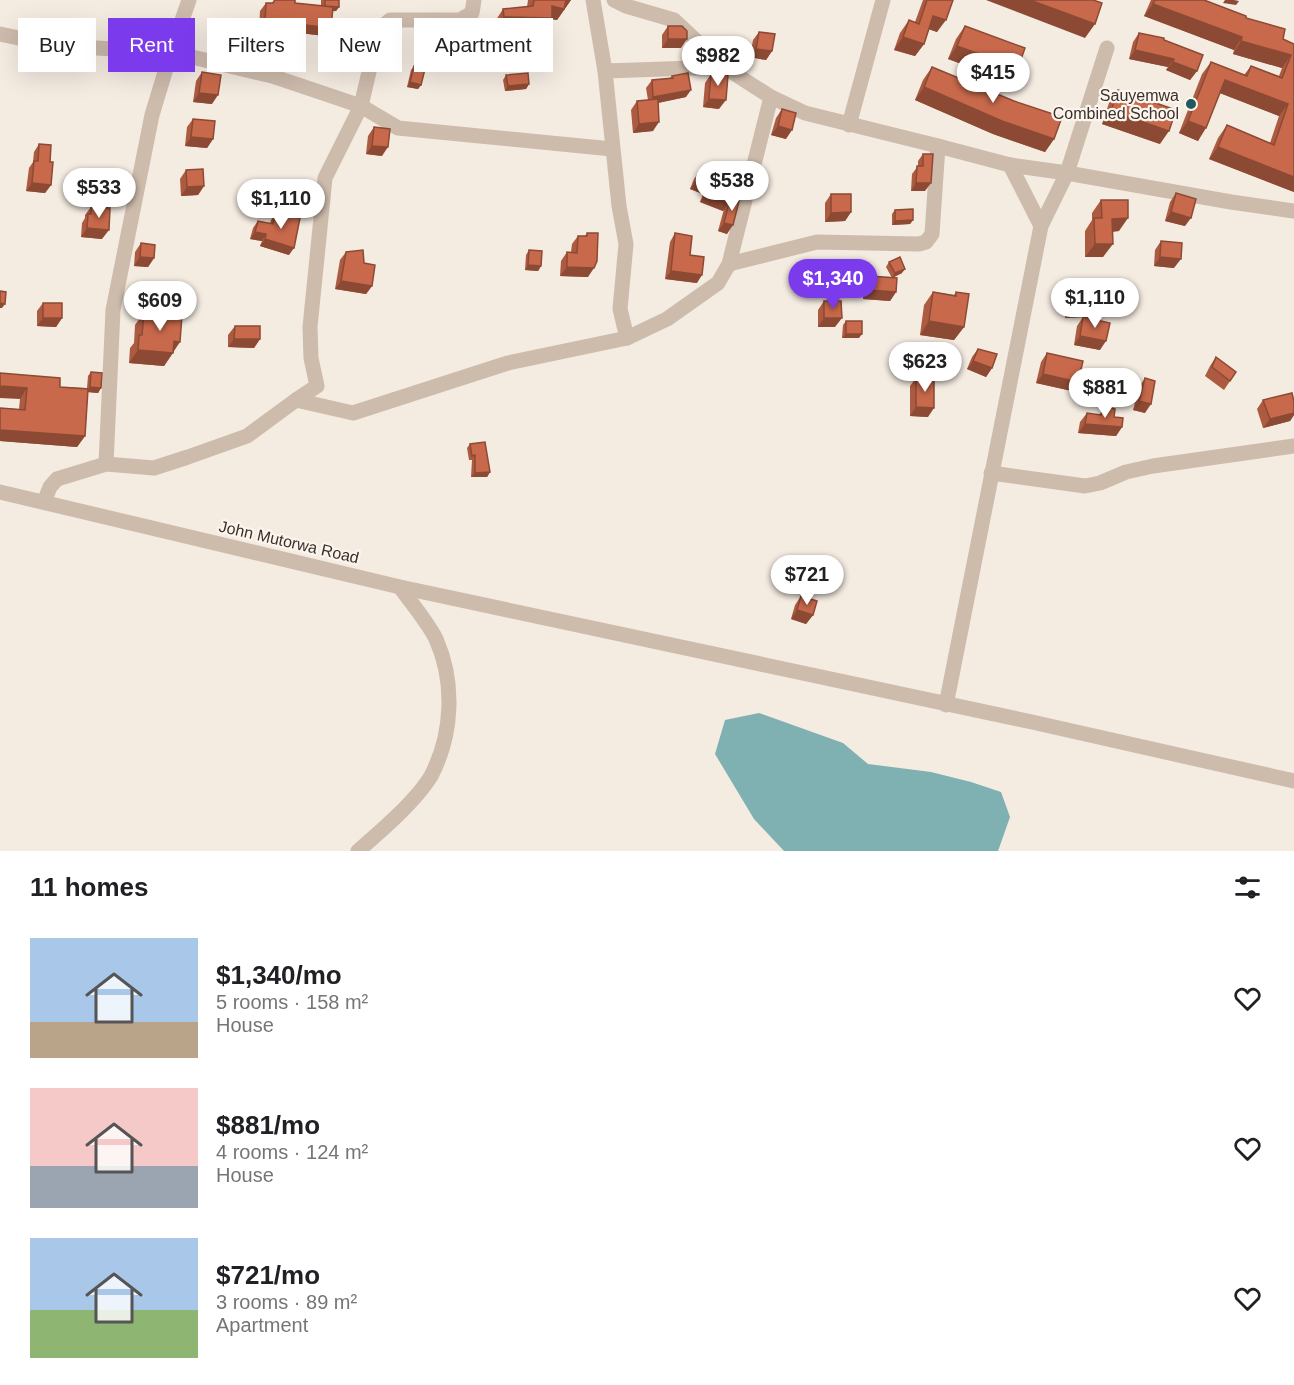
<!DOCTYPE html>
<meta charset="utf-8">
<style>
:root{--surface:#fff;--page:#f2f2f2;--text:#202124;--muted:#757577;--accent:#7c3aed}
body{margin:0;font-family:Helvetica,sans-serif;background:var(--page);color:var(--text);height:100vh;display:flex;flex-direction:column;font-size:22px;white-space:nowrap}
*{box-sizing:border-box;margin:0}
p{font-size:20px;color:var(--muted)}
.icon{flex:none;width:33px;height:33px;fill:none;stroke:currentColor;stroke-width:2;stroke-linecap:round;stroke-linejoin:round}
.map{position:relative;height:851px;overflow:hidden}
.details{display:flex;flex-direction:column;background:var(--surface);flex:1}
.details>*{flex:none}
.top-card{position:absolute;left:18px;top:18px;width:600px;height:54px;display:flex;gap:12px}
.price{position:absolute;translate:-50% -51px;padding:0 14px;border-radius:21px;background:#fff;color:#222;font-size:20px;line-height:39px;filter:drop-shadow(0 2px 3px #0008)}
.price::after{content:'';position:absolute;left:50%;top:36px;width:18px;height:14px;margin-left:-9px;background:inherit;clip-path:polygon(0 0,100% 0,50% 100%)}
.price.active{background:var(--accent);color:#fff}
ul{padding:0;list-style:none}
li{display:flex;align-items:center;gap:18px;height:150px;padding:0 30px}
li span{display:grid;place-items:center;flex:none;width:168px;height:120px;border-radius:0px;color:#555}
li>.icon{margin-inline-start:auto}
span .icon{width:72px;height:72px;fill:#fffc;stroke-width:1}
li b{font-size:26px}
h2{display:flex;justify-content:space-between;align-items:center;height:72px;padding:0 30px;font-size:26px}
.pill{padding:0 21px;border-radius:0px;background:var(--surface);box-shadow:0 6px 24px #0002;font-size:21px;line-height:54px}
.pill.active{background:var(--accent);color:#fff}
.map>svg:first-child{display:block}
</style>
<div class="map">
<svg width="1294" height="851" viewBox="0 0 1294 851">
<rect width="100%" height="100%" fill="#f4ebe1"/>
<!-- water -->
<path fill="#7fb0b2" d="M759,713L843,743L868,764L931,772L971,782L1001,792L1010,817L998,851H784L754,819L715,754L725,720Z"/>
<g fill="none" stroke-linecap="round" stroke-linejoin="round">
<!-- minor -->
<g stroke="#cdbbac" stroke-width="15">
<path d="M593,0L605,71L724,67L771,97L805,113L938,146L1010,165L1067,173L1231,202L1294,211"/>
<path d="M614,0L626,6L674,20L724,67"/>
<path d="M0,34L58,46L171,52L189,0"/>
<path d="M605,71L619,206L626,244L620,309L627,338"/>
<path d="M849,125L883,0"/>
<path d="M1010,165L1041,226"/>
<path d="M729,264L817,242L919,244L926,242L932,234L938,146"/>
<path d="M296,400L317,386L311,358L310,327L325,178L361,106L398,128L612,149"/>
<path d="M106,464L113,310L152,115L171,52L272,76L361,106L379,29L390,20H460L472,13L474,0"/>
<path d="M991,473L1085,486L1100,483L1126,472L1153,466L1294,446"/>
<path d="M0,492L400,587L1032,722L1294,781"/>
<path d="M44,502L50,487L57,479L106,464L154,468L188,457L247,436L296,400L353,413L508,363L627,338L667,319L718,283L729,264L771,97"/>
<path d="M946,705L1041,226L1067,173L1107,48"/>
<path d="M358,851C380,832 416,801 431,776C453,734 455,682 436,639C427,621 411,603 400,587"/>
</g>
</g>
<!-- wall -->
<g fill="#ac5a40">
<path d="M274,0H295V3L321,6V0H339V7L336,11H333L325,36L299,33L300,45L294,53L284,55L281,33L259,30L260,11L266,3H272Z"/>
<path d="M528,0H571L557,20L551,19L544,29L496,28V20L503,9L527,7Z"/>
<path d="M923,0H953L937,32L929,29L924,44L915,56L894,50L900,33L909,20L915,22Z"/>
<path d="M1151,0H1204L1246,18L1283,39L1294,44V192L1209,159L1218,138L1227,125L1270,143L1279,116L1220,93L1198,141L1179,133L1202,74L1211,62L1244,75L1251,66L1279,76L1282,68L1233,54L1234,50L1144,16Z"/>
<path d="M668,26L681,48H662V35Z"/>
<path d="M965,26L1008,81L948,59L956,39Z"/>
<path d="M759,32L772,51L766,60L750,57L753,40Z"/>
<path d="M1139,33L1164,40L1197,71L1190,80L1166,70L1168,67L1129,59L1133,42Z"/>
<path d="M414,66L421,85L418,89L407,87L411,70Z"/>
<path d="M932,67L1054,139L1045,152L993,134L915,100L923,80Z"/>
<path d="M202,72L212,104L193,102L196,81Z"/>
<path d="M711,74L719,109L703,107L705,83Z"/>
<path d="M506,75L529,84L526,89L505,91L503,80Z"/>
<path d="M672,76L686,97L658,103L653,131L633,133L631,110L637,101L648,100L646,88L652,80L670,78Z"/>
<path d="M1118,90L1160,144L1102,124L1109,103Z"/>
<path d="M782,109L786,139L771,135L776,118Z"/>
<path d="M193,119L213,139L207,148L185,146L187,127Z"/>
<path d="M374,127L382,156L366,154L368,136Z"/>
<path d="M39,144L50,162L51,185L45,193L26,191L29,168L33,162L34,152Z"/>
<path d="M923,154L925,191H911L912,174L918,166V161Z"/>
<path d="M725,164L735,174L729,201L730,199L727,234L718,231L724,209L723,211L700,202L703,194L690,189L694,179L699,172L717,179L720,172Z"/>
<path d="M186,170L204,186L198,195L181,196L180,179Z"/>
<path d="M1176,193L1185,226L1165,221L1170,202Z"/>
<path d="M831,194L851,212L845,221L825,222V203Z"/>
<path d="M1101,200L1119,231L1112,232L1103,257H1085V231L1092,220V213Z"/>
<path d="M91,207L102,239L81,237L82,223L85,218V215Z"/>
<path d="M895,210L913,220L910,224L892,225V214Z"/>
<path d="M276,213L289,255L260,246L262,241L250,239L253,228L258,221L270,223L271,220Z"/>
<path d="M587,233L588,277L560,276L561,261L567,252H571L572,244L578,236H585Z"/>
<path d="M675,233L690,255L697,283L665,279L670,242Z"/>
<path d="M1161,241L1174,268L1154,266L1155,250Z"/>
<path d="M141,243L154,258L148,267L134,266L135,252Z"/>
<path d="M529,250L541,266L538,271L525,270L526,255Z"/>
<path d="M346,252L364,263L372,286L366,294L335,289L340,260Z"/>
<path d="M889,262L902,273L892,278L896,292L890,301L863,299V285L870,276L892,278L886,267Z"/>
<path d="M933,292L954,295L956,292L964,327L954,340L920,335L924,305Z"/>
<path d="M1071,294L1084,317L1100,350L1074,345L1077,326L1083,317L1065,318V303Z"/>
<path d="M824,301L835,327H818V310Z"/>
<path d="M43,303L62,318L56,327L37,326V311Z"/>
<path d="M144,312L174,351L173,353L164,366L129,363L130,348L134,343L135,325Z"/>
<path d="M846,321L859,338H842L843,325Z"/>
<path d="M235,326L260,339L254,348L228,347V335Z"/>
<path d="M978,349L992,368L986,377L967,369L972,357Z"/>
<path d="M1047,353L1078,382L1072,391L1036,383L1041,362Z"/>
<path d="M1216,357L1236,372L1224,390L1205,376L1210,366Z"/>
<path d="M91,372L101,388L98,393L88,392L85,436L77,447L0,441V408L19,409L20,399L0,373L60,387L87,388L88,376Z"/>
<path d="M916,378L928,417L910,416V386Z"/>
<path d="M1145,378V413L1133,410L1139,387Z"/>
<path d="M1263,400L1294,402V415L1290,421L1263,428L1257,409Z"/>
<path d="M1105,406L1122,427L1116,436L1078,433L1080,422L1087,413L1099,415Z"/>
<path d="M470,444L490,472L487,477H471L472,460H469L467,448Z"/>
<path d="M801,596L813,615L806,624L791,619L795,605Z"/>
</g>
<!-- shaded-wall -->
<g fill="#8c4a34">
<path d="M565,0H571L557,20L551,19L544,29L496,28L504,17Z"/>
<path d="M986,0H1030L1095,24L1085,38Z"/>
<path d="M1225,0H1234L1239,1L1236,5L1223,3Z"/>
<path d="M1153,4L1242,37L1234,50L1144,16Z"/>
<path d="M339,7L336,11L322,12L325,8Z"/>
<path d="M933,16L946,20L937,32L925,28Z"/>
<path d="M265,22L287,25L281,33L259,30Z"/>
<path d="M298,24L331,28L325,36L292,32Z"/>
<path d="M903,37L924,44L915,56L894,50Z"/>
<path d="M668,39H687L681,48H662Z"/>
<path d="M1241,41L1291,55L1282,68L1233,54Z"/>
<path d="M300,45L294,53L284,55L289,46Z"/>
<path d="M957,46L1018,68L1008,81L948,59Z"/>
<path d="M756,49L772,51L766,60L750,57Z"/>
<path d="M1135,50L1174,59L1168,67L1129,59Z"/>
<path d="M1173,62L1197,71L1190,80L1166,70Z"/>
<path d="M1225,80L1288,104L1279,116L1217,92Z"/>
<path d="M410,82L421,85L418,89L407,87Z"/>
<path d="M529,84L526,89L505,91L508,86Z"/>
<path d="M924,87L1054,139L1045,152L993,134L915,100Z"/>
<path d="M691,90L686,97L648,105L653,97Z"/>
<path d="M199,93L218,95L212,104L193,102Z"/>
<path d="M709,99L726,100L719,109L703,107Z"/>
<path d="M1111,111L1169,131L1160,144L1102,124Z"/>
<path d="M1188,121L1206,128L1198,141L1179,133Z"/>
<path d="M659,122L653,131L633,133L639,124Z"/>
<path d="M778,126L792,130L786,139L771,135Z"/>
<path d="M191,137L213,139L207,148L185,146Z"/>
<path d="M372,146L388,147L382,156L366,154Z"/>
<path d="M1218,147L1294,177V192L1209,159Z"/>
<path d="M695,182L708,187L703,194L690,189Z"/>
<path d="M32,183L51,185L45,193L26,191Z"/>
<path d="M916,183H931L925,191H911Z"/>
<path d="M204,186L198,195L181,196L187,187Z"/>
<path d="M705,195L728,203L723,211L700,202Z"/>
<path d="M851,212L845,221L825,222L831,213Z"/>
<path d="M1171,212L1191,218L1185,226L1165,221Z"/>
<path d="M1128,218L1119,231L1103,232L1112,219Z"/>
<path d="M913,220L910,224L892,225L895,221Z"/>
<path d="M724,223L733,225L727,234L718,231Z"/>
<path d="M87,228L109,230L102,239L81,237Z"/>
<path d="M255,232L266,234L262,241L250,239Z"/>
<path d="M265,239L294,248L289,255L260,246Z"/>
<path d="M1095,244H1113L1103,257H1085Z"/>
<path d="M140,257L154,258L148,267L134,266Z"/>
<path d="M1160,257L1181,259L1174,268L1154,266Z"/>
<path d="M528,265L541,266L538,271L525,270Z"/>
<path d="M567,267L594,268L588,277L560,276Z"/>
<path d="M905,269L902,273L892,278L895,273Z"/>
<path d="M671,271L702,275L697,283L665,279Z"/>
<path d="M341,281L372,286L366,294L335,289Z"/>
<path d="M869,290L896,292L890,301L863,299Z"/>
<path d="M0,303L5,304L2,308H0Z"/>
<path d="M1091,308L1084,317L1065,318L1071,309Z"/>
<path d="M43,318H62L56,327L37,326Z"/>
<path d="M824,318H842L835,327H818Z"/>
<path d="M929,321L964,327L954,340L920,335Z"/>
<path d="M846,334H862L859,338H842Z"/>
<path d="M1080,336L1106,341L1100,350L1074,345Z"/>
<path d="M234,339H260L254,348L228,347Z"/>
<path d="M174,341L180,342L164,366L129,363L138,350Z"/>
<path d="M973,361L992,368L986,377L967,369Z"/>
<path d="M1043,374L1078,382L1072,391L1036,383Z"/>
<path d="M0,386L27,388L20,399L0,398Z"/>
<path d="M90,387L101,388L98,393L87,392Z"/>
<path d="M1139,401L1151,404L1145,413L1133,410Z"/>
<path d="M916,407L934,408L928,417L910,416Z"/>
<path d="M1294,413V415L1290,421L1263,428L1270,419Z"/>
<path d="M1085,424L1122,427L1116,436L1078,433Z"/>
<path d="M0,430L85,436L77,447L0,441Z"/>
<path d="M490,472L487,477H471L475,473Z"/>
<path d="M797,610L813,615L806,624L791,619Z"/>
</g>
<!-- building -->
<g fill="#c8694b" stroke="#8c4a34" stroke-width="1.5">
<path d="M275,0H295V3L333,7L331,28L298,24L300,45L289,46L287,25L265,22L266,3H273Z"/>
<path d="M325,0H339V7L325,6Z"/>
<path d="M534,0H566L564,9L552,6V18L504,17L503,9L533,6Z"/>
<path d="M927,0H953L946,20L933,16L924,44L903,37L909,20L919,24Z"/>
<path d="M1030,0H1093L1102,3L1095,24Z"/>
<path d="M1155,0H1204L1246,16V18L1285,29L1283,39L1294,44V177L1218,147L1227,125L1274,145L1288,104L1225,80L1206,128L1188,121L1211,62L1247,76L1251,66L1282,78L1291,55L1241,41L1242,37L1153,4Z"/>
<path d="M668,26H682L687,31V39H668Z"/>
<path d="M965,26L1025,48L1018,68L957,46Z"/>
<path d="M759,32L775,34L772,51L756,49Z"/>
<path d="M1139,33L1164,38V40L1203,55L1197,71L1173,62L1174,59L1135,50Z"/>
<path d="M414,66L425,69L421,85L410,82Z"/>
<path d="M932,67L1014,101L1062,117L1054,139L1002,121L924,87Z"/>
<path d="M202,72L221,75L218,95L199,93Z"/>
<path d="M528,73L529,84L508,86L506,75Z"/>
<path d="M688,73L691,90L653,97L652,80L673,78L672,76Z"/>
<path d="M711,74L728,75L726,100L709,99Z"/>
<path d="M1118,90L1176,110L1169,131L1111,111Z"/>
<path d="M658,99L659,122L639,124L637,101Z"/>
<path d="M782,109L796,113L792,130L778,126Z"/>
<path d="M193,119L215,121L213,139L191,137Z"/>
<path d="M374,127L390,129L388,147L372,146Z"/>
<path d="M39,144L51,145L50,162H53L51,185L32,183L34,161H38Z"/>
<path d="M923,154H933L931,183H916L917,166H923Z"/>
<path d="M725,164L737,169L735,174L739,176L728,203L705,195L708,187L695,182L699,172L719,179Z"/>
<path d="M203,169L204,186L187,187L186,170Z"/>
<path d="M1176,193L1196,199L1191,218L1171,212Z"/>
<path d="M831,194H851V212L831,213Z"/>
<path d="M730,199L739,201L733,225L724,223Z"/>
<path d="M1101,200H1128V218L1112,219L1113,244H1095L1094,218H1102Z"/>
<path d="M91,207L110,208L109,230L87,228L88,214H91Z"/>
<path d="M913,209V220L895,221V210Z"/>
<path d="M276,213L300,218L294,248L265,239L266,234L255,232L258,221L273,224Z"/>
<path d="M587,233H598L597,261L594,268L567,267V252L577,253L578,236H587Z"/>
<path d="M675,233L692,236L690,255L704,257L702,275L671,271Z"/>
<path d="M1161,241L1182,243L1181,259L1160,257Z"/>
<path d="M141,243L155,245L154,258L140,257Z"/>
<path d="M363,250L364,263L375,265L372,286L341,281L346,252Z"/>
<path d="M529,250L542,251L541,266L528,265Z"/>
<path d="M900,257L905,269L895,273L889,262Z"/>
<path d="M870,276L897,278L896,292L869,290Z"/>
<path d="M0,291L6,292L5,304L0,303Z"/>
<path d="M933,292L956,296V292L969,294L964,327L929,321Z"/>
<path d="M1071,294H1090L1091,308L1071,309Z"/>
<path d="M824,301H841L842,318H824Z"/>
<rect x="43" y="303" width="19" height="15"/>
<path d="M144,312L182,315L180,342L174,341L173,353L138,350L139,335H142Z"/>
<path d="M1083,317L1110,323L1106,341L1080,336Z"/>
<rect x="846" y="321" width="16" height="13"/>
<path d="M235,326H260V339H234Z"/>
<path d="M978,349L997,354L992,368L973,361Z"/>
<path d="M1047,353L1083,361L1078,382L1043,374Z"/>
<path d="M1216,357L1236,372L1230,381L1212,367Z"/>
<path d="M91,372L102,373L101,388L90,387Z"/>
<path d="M0,373L60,378V387L88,389L85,436L0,430V408L25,410L27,388L0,386Z"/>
<path d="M916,378H934V408L916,407Z"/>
<path d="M1145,378L1155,381L1151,404L1139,401Z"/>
<path d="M1292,393L1294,402V413L1270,419L1263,400Z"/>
<path d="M1105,406L1115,409L1114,417L1123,418L1122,427L1085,424L1087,413L1101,415Z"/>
<path d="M485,442L490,472L475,473V455L472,456L470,444Z"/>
<path d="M801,596L817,601L813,615L797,610Z"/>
</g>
<!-- markers -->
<circle fill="#1f5a5e" stroke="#fbf5ee" stroke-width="2" cx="1191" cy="104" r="6"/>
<g text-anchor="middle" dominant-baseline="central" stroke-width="4.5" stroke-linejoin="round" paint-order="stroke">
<!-- poi labels -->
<g font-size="16" fill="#3b302b" stroke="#fbf5ee" text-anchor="end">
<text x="1179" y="95">Sauyemwa<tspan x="1179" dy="18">Combined School</tspan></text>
</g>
<!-- street labels -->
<g font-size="16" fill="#3b302b" stroke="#fbf5ee">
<text transform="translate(289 542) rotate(13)">John Mutorwa Road</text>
</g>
</g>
</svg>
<b class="price" style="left:718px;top:87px">$982</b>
<b class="price" style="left:993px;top:104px">$415</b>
<b class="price" style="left:732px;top:212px">$538</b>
<b class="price" style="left:99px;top:219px">$533</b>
<b class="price" style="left:281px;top:230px">$1,110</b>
<b class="price active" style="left:833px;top:310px">$1,340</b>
<b class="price" style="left:1095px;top:329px">$1,110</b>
<b class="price" style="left:160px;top:332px">$609</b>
<b class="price" style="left:925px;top:393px">$623</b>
<b class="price" style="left:1105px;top:419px">$881</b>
<b class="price" style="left:807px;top:606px">$721</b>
<div class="top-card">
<a class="pill">Buy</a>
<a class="pill active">Rent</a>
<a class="pill">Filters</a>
<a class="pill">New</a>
<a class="pill">Apartment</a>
</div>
</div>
<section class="details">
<h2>11 homes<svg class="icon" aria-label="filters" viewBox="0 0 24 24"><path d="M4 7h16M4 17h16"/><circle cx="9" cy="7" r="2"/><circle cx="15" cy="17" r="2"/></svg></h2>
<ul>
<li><span style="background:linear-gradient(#a9c7e8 70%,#b9a48a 0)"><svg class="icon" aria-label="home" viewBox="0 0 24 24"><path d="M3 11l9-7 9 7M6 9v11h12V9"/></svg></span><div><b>$1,340/mo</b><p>5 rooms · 158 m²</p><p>House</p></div><svg class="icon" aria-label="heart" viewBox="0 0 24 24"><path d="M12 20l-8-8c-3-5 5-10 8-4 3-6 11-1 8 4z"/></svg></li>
<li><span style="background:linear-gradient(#f6c9c9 65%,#9aa5b1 0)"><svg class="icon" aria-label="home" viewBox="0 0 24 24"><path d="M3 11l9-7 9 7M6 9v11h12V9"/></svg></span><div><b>$881/mo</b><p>4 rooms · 124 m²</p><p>House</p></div><svg class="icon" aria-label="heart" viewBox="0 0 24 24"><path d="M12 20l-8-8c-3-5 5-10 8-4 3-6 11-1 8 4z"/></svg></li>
<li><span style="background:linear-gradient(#a9c7e8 60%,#8fb573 0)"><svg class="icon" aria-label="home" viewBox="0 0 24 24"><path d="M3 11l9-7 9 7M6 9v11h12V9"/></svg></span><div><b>$721/mo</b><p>3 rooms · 89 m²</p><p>Apartment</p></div><svg class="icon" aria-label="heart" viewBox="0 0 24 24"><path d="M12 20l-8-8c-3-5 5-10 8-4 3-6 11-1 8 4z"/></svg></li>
</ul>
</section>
